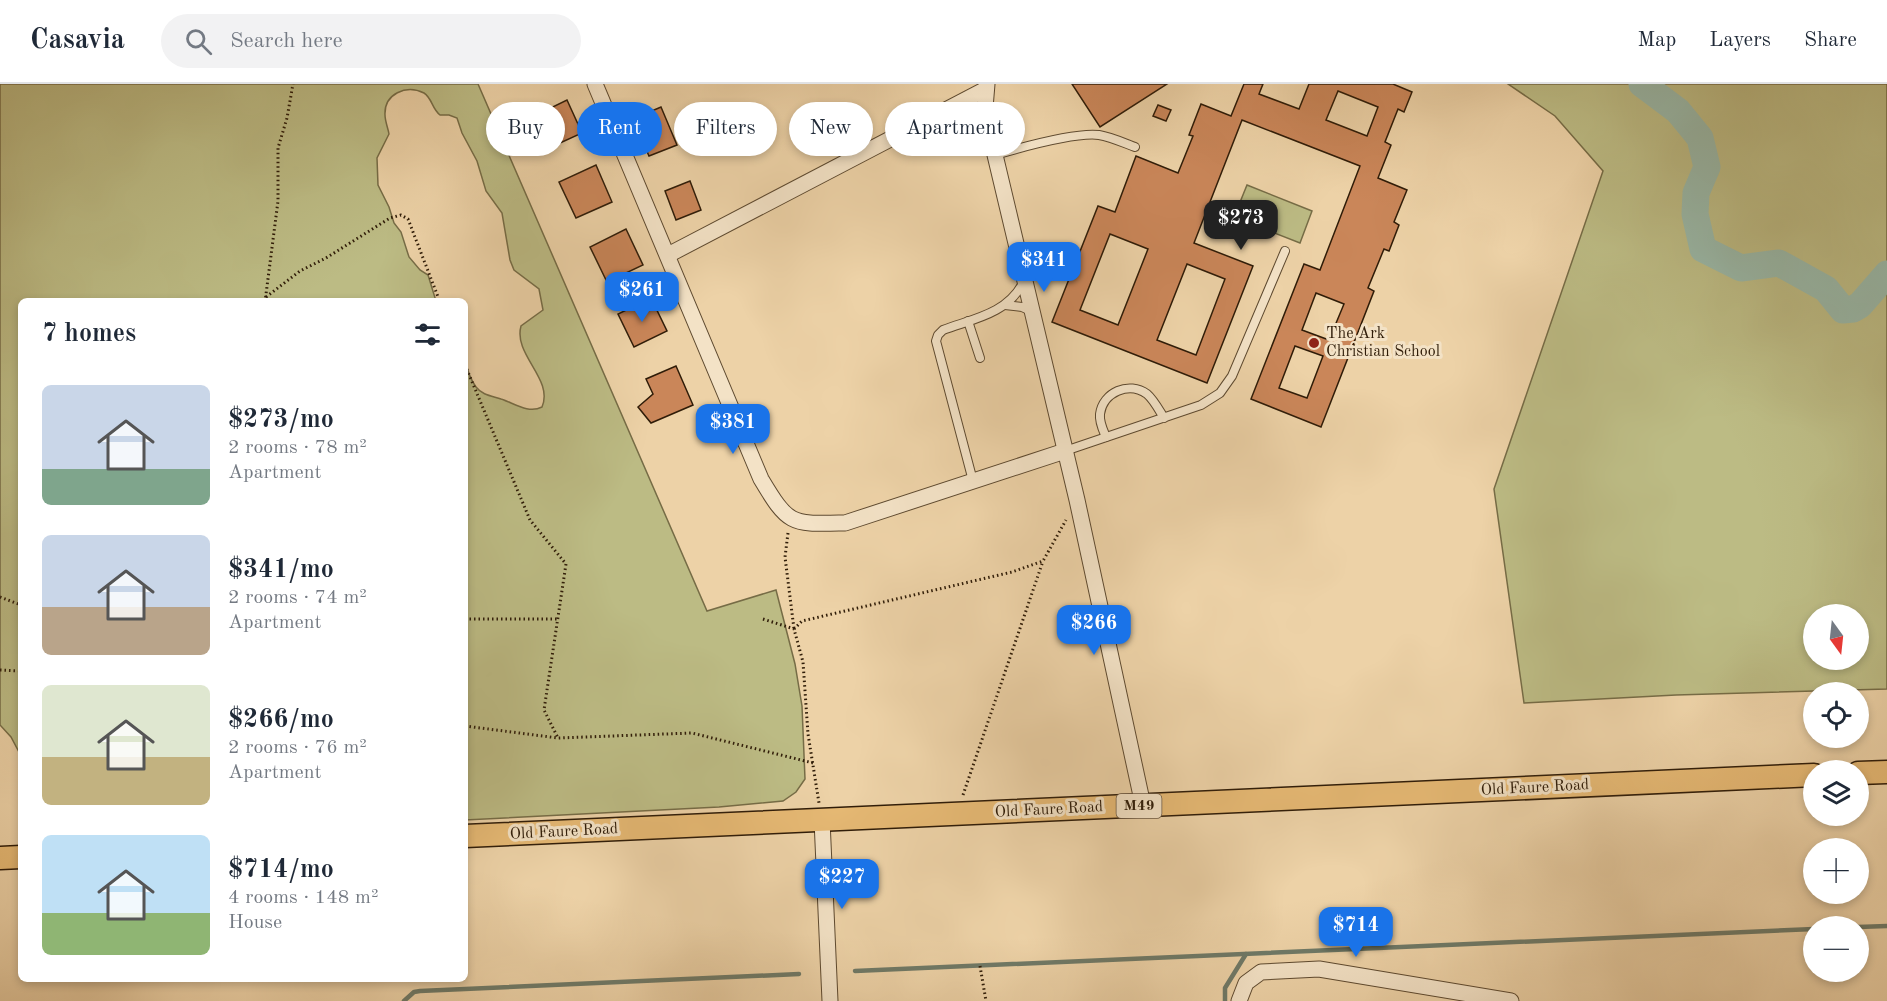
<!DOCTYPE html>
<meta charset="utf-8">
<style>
:root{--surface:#fff;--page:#f2f2f3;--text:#1f2937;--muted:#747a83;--line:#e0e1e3;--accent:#1a73e8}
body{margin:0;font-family:"Old Standard TT",serif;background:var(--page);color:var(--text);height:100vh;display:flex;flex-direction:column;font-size:22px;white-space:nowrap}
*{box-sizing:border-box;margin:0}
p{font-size:20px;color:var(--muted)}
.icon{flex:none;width:33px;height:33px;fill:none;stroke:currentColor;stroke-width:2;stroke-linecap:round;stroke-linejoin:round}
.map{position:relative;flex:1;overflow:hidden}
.side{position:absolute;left:18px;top:214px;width:450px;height:684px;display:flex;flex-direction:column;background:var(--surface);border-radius:9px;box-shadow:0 3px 9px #0003}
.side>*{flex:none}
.top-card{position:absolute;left:486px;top:18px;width:570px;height:54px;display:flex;gap:12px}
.needle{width:39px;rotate:165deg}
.controls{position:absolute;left:1803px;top:520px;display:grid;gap:12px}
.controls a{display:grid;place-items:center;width:66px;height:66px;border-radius:50%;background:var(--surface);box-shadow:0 3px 9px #0003;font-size:30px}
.price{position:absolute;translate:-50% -51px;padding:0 14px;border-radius:12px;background:var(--accent);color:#fff;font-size:20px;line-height:39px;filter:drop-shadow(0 2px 3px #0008)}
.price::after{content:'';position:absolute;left:50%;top:36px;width:18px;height:14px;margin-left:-9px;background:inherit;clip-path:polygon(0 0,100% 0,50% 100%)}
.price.current{background:#222;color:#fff}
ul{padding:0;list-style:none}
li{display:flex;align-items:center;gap:18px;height:150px;padding:0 24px}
li span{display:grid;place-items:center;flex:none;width:168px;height:120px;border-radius:9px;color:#555}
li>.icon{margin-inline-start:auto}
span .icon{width:72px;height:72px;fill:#fffc;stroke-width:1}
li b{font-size:26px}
h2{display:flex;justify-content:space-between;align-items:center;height:72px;padding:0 24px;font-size:26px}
.tag{padding:0 21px;border-radius:27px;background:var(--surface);box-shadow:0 3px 9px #0003;font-size:21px;line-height:54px}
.tag.current{background:var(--accent);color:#fff}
header{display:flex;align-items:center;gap:36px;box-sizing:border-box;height:84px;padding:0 30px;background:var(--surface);border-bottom:2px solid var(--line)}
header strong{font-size:28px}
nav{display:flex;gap:33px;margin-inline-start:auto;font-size:21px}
.search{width:420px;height:54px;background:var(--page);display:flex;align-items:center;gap:15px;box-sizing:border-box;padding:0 21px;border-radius:33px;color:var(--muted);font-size:22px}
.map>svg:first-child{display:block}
</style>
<header>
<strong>Casavia</strong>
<div class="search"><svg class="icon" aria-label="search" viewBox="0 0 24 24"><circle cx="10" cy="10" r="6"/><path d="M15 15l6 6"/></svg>Search here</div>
<nav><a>Map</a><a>Layers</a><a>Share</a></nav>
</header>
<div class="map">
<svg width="1887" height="917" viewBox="0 0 1887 917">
<rect width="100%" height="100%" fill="#edd2a7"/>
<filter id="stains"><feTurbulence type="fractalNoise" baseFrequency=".00333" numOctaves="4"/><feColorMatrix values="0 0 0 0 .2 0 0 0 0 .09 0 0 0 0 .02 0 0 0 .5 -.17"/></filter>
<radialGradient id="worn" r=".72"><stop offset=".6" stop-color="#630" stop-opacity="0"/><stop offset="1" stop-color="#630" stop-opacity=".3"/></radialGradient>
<!-- green -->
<g fill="#bcbb84" stroke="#766c46" stroke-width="1.5" fill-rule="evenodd">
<path d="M0,0H478L707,527L776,506L795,580L802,622L805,695L796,708L783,717L719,723L465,736V276C467,285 470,295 476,303C482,311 492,312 501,315C514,319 528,330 542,323C554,295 513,271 521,242L543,226L539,205L514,186L510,176L502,129L486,107L477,77L462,49L457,34L449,31H440C432,25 432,14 424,9C406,0 384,10 385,31C385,37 388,44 389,50L377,74L378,101L389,123L394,139L401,148L409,173L420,186L428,191L436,217L21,218L20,670L11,653L0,641Z"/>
<path d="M1508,0H1887V605L1676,611L1524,619L1494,405L1603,87L1555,32ZM1814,531H1858V576H1814Z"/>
<path d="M1247,101L1312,127L1300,159L1234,133Z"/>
</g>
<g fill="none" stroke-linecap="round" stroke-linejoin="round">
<!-- stream -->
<g stroke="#6f7a68" stroke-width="4.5">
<path d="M1858,843L1887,842"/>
<path d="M855,887L1814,845"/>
<path d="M404,917L414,908L420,907L799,890"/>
<path d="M1225,917V904L1246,870"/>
</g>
<!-- river -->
<path stroke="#99b8a8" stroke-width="27" d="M1642,0L1678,27L1700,54L1707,83L1696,109L1695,130L1703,165L1741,184L1779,179L1826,205L1843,226L1853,225L1860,221L1887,190"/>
</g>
<!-- building -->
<g fill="#ca8659" stroke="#2f1c08" stroke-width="1.5" fill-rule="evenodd">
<path d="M1072,0H1167L1100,43Z"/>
<path d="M1244,0H1263L1259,10L1299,25L1309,0H1393L1412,8L1404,28L1398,25L1385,58L1391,61L1378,94L1407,106L1394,138L1399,141L1389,167L1384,165L1368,204L1374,207L1321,343L1251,315L1304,180L1320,186L1360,82L1242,36L1194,159L1253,182L1207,299L1052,238L1098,122L1115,128L1136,72L1178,89L1193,52L1189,51L1201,20L1231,32ZM1338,7L1378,23L1367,52L1326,36ZM1110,150L1148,165L1118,241L1080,226ZM1187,180L1225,195L1196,271L1157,256ZM1316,209L1344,220L1329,256L1302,246ZM1295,262L1323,272L1307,314L1279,304Z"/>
<path d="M567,16L582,49L547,65L532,33Z"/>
<path d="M1158,21L1171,26L1166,37L1153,32Z"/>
<path d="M661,23L677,61L649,72L633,35Z"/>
<path d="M596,81L612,118L576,134L559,98Z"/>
<path d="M690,97L701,126L676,136L665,107Z"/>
<path d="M626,145L643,181L607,198L590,163Z"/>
<path d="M651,214L667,247L634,263L618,230Z"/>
<path d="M676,282L693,321L651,339L638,323L653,310L646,295Z"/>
</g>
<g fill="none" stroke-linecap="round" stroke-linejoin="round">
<defs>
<g id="service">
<path d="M995,71C1019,64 1075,48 1099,51C1111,53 1124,59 1135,63"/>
<path d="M1005,221L1022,223L1031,227"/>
<path d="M968,237L980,274"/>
<path d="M1106,353C1103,346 1099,338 1100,330C1103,308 1129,297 1147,310C1154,316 1159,326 1164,334"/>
<path d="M1065,367L1201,321L1220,309L1232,292L1285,167"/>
<path d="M973,397L936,257L938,251L943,246C972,235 1007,230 1023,199"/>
</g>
<g id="minor">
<path d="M595,0L761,395C789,442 791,440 845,439L1065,367"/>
<path d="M987,0L985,24L995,71L1077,416L1143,721"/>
<path d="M668,171L986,5"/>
<path d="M822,736L830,917"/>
<path d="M1239,917L1246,899L1261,888L1319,885L1511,917"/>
</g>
<g id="primary">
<path d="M1858,689L1887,688"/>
<path d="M465,752L1814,691"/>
<path d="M0,774L21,773"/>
</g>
</defs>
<!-- service casing -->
<use href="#service" stroke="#5e4a30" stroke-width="10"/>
<!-- minor casing -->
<use href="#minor" stroke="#5e4a30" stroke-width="17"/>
<!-- primary casing -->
<use href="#primary" stroke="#2f1c08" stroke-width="25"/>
<!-- path -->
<g stroke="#2f1c08" stroke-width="3" stroke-dasharray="1.5 3" stroke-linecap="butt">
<path d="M266,213L300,187L326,174L390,134L401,131L408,135L440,218"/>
<path d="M265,218L278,117V64L287,34L293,0"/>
<path d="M465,281L530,436L566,480L544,626L558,654"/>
<path d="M788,449L785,473L794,545"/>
<path d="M0,513L21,521"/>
<path d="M465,535H558"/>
<path d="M763,535L794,545L803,578L808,650L819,719"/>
<path d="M794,545L802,537L1012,488L1043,477L1066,436"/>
<path d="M0,586L21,587"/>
<path d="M465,642L558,654L692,649L813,679"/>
<path d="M963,711L1043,477"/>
<path d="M980,882L986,917"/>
</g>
<!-- service -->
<use href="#service" stroke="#f3e2c6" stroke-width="8"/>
<!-- minor -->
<use href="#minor" stroke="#f3e2c6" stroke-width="15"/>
<!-- primary -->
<use href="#primary" stroke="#e6b974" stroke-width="22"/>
</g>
<!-- markers -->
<circle fill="#8f2418" stroke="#f3e2c6" stroke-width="2" cx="1314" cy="259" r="6"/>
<g text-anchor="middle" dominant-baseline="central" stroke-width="6" stroke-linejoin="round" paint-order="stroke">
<!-- shield labels -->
<rect fill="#f3e2c6" stroke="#6a5741" stroke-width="1.5" x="1116.5" y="710" width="45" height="24" rx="4.5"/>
<g font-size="15" font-weight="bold" fill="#2f1c08">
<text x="1139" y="722">M49</text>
</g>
<!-- poi labels -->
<g font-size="16" fill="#2f1c08" stroke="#f3e2c6" text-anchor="start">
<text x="1326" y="250">The Ark<tspan x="1326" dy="18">Christian School</tspan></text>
</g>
<!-- street labels -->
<g font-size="16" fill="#2f1c08" stroke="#f3e2c6">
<text transform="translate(1535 704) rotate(-3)">Old Faure Road</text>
<text transform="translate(1049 726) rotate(-3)">Old Faure Road</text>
<text transform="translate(564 748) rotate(-3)">Old Faure Road</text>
</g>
</g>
<rect width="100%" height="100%" filter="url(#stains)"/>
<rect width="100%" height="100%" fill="url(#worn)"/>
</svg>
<div class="controls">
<a><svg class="needle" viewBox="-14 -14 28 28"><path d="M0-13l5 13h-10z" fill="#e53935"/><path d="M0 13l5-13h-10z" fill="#747a83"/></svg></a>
<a><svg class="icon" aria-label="locate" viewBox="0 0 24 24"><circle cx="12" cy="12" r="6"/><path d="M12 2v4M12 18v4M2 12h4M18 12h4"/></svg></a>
<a><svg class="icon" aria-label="layers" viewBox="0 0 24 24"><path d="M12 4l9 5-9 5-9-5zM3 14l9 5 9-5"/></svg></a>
<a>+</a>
<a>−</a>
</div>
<b class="price current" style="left:1241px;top:167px">$273</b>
<b class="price" style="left:1044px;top:209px">$341</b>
<b class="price" style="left:642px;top:239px">$261</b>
<b class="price" style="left:733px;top:371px">$381</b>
<b class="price" style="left:1094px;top:572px">$266</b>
<b class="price" style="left:842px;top:826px">$227</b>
<b class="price" style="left:1356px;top:874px">$714</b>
<div class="top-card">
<a class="tag">Buy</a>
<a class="tag current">Rent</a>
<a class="tag">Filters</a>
<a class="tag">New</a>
<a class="tag">Apartment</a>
</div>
<section class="side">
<h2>7 homes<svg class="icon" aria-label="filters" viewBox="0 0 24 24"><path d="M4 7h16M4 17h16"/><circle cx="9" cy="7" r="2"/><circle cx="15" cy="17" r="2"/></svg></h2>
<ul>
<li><span style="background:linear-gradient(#c9d6e8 70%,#7fa58c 0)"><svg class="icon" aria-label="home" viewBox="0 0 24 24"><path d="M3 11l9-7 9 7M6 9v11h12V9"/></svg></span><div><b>$273/mo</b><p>2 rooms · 78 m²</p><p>Apartment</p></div></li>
<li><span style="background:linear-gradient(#c9d6e8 60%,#b9a48a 0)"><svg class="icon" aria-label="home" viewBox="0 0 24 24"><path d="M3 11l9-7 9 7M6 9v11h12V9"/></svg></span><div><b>$341/mo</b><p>2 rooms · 74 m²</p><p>Apartment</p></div></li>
<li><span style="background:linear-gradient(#dfe7d0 60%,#c2b280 0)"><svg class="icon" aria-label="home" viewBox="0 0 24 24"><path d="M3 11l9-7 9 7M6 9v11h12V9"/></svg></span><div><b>$266/mo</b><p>2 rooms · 76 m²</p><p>Apartment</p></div></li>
<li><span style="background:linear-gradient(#bfe0f5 65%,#8fb573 0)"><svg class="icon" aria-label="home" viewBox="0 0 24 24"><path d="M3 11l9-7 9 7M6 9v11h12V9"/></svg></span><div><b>$714/mo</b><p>4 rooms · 148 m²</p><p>House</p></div></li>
</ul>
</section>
</div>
